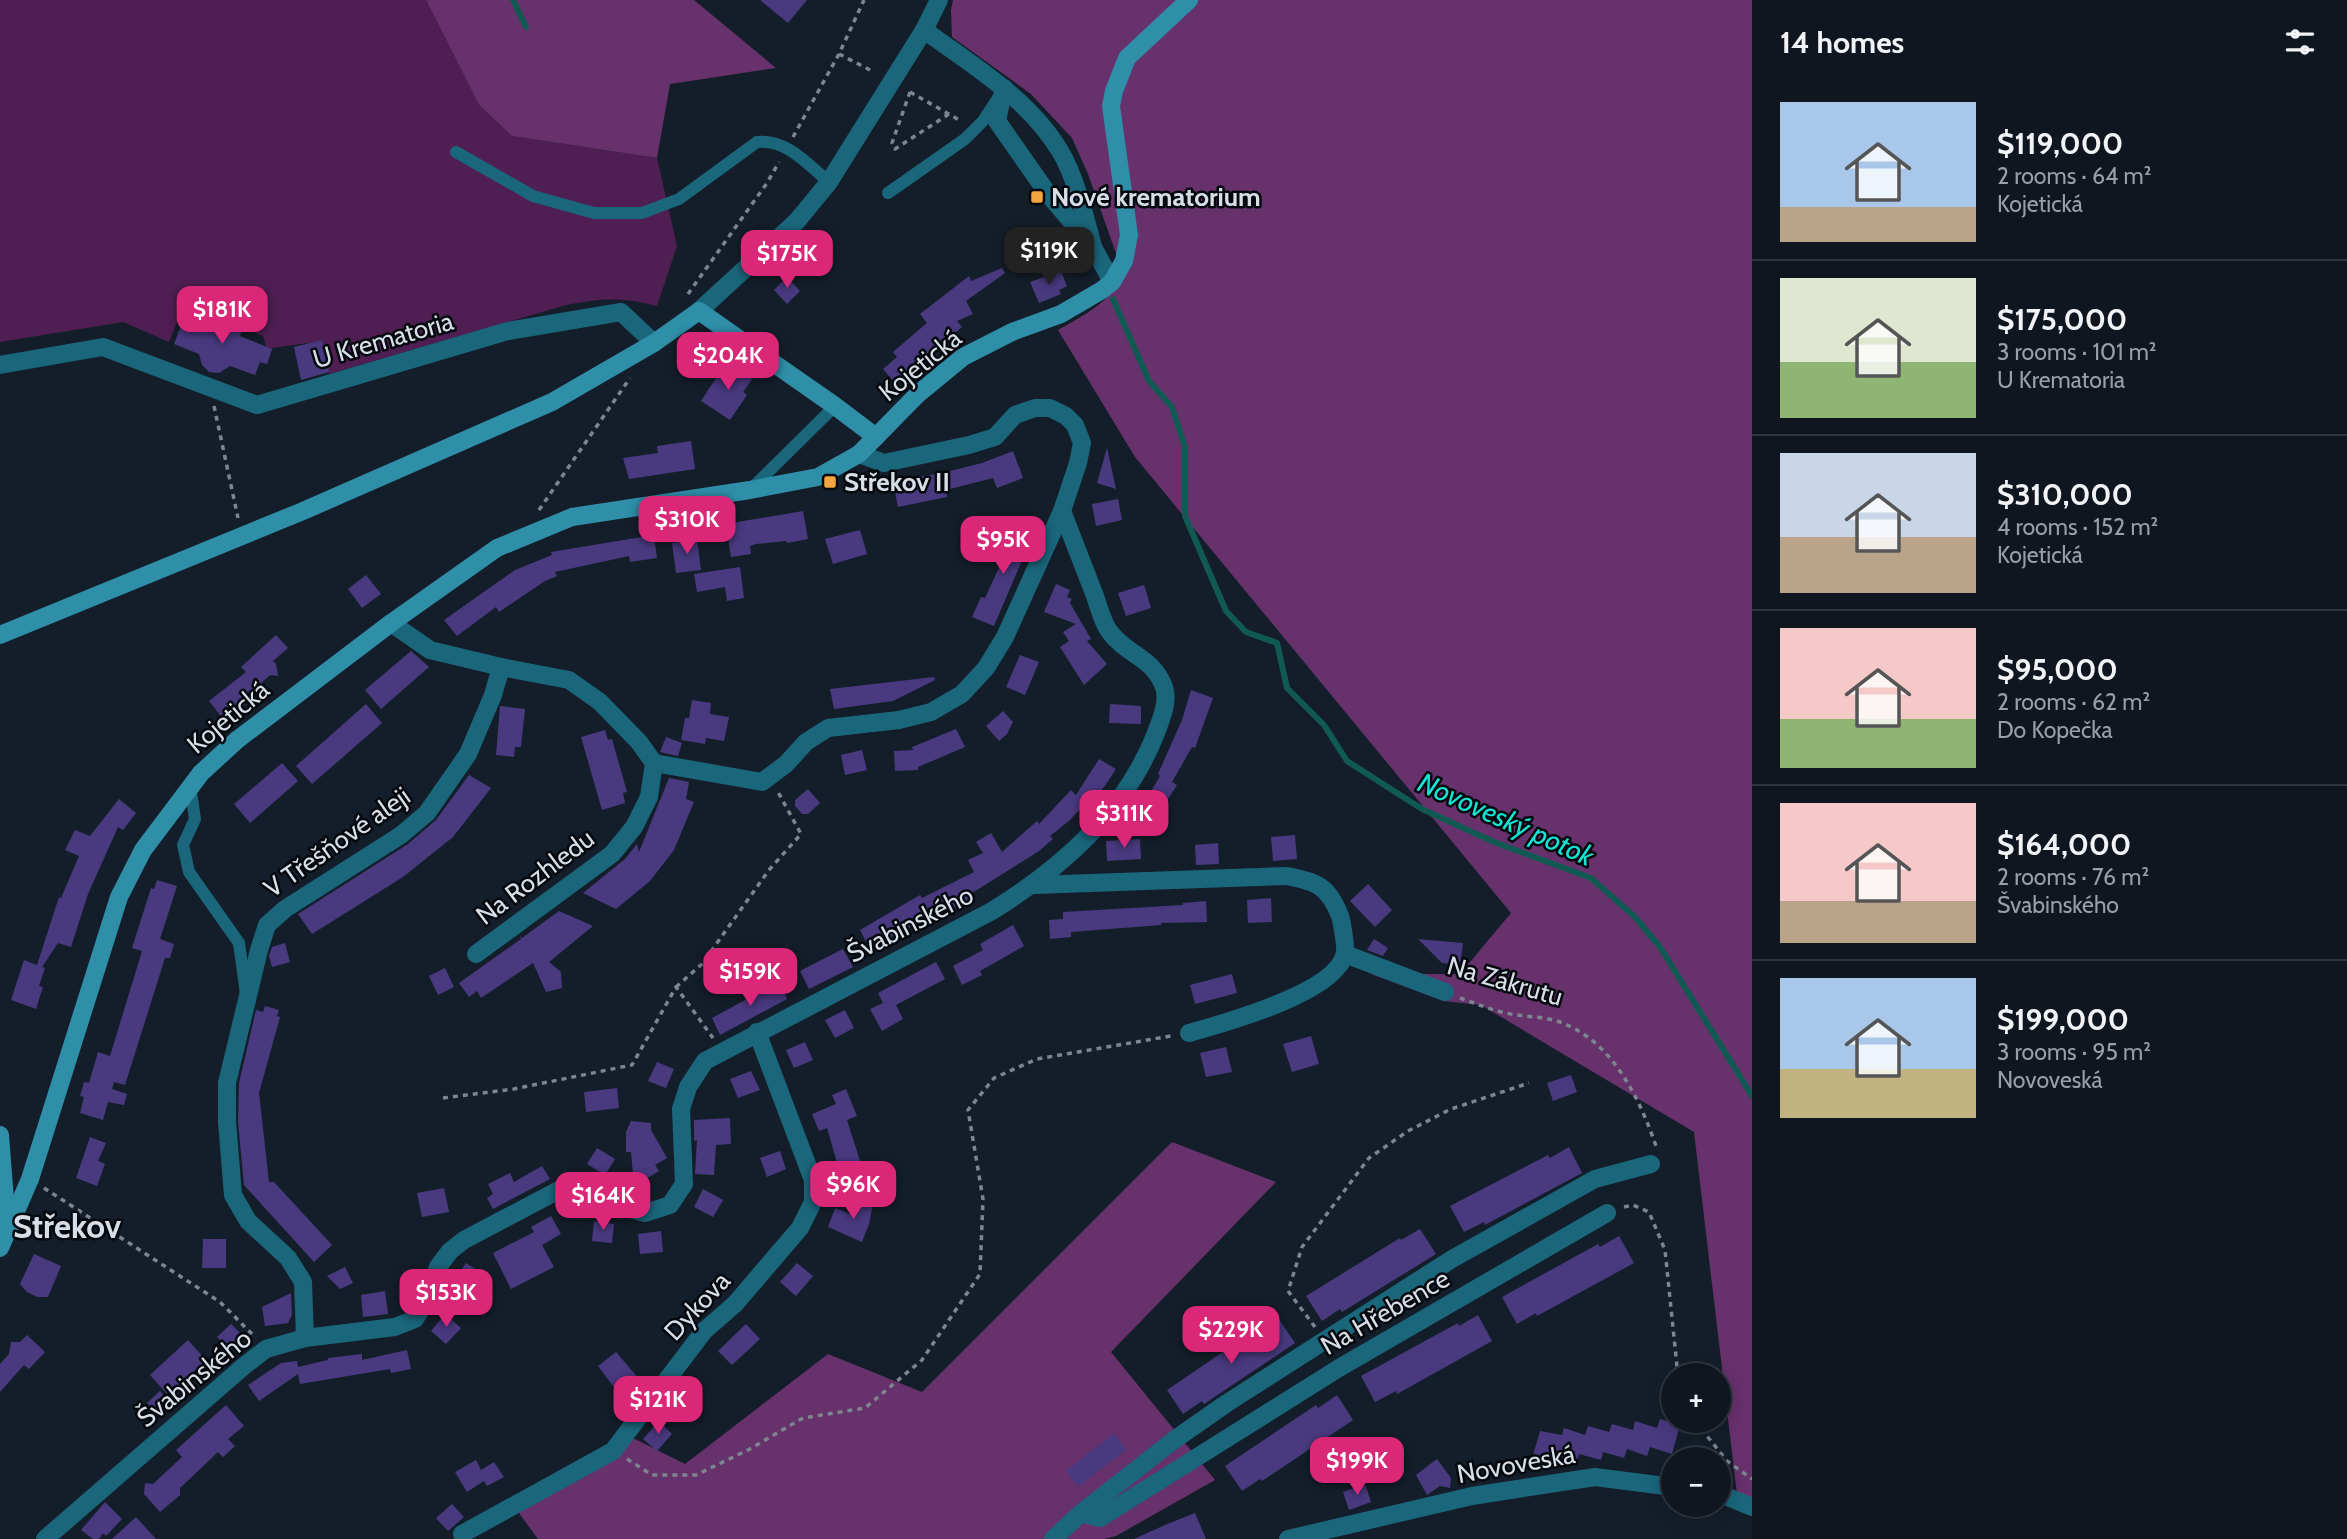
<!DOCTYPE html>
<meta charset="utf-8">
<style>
:root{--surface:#0f1620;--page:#1d232d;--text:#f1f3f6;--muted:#9b9fa5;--line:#2f353e;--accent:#db2777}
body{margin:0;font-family:Cabin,sans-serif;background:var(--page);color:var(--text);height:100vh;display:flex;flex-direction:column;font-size:26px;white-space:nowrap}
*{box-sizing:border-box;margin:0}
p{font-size:23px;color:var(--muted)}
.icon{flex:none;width:38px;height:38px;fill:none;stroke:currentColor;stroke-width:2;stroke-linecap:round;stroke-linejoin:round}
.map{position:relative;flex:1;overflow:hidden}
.drawer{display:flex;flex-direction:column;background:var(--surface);width:595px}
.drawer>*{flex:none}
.fabs{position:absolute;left:1661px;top:1363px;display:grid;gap:14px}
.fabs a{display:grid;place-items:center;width:70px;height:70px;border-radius:50%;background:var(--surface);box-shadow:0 4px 18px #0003,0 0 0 2px var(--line);font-size:35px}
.price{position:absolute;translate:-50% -60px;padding:0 16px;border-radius:14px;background:var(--accent);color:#fff;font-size:23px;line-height:46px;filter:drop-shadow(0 2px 4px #0008)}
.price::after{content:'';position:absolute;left:50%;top:42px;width:21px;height:16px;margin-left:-10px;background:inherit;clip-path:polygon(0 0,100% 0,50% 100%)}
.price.selected{background:#222;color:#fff}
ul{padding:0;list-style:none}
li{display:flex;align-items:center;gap:21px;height:175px;padding:0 28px}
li+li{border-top:2px solid var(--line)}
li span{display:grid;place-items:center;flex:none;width:196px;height:140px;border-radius:0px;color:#555}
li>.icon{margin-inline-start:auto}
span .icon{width:84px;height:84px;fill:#fffc;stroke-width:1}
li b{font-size:30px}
h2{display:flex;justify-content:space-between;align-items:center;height:84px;padding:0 28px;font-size:30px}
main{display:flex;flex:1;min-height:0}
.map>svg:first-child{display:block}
</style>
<main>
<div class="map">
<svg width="1752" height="1539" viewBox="0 0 1752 1539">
<rect width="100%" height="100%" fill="#141e2a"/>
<!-- green -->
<path fill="#4f1f53" d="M0,0H426L479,105L512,136L657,158L677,246L657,306C622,297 603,298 566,305L329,374L322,341L272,348L267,358L263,357L266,346L263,336L184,305L169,342L123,322L0,342Z"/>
<!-- forest -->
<g fill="#67316c">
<path d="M426,0H694L776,68L670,84L657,158L512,136L479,105Z"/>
<path d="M953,0H1752V1507L1738,1503L1694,1132L1481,1005L1444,1001L1371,974H1460L1511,913L1135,457L1058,330C1085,315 1108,303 1124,276L1088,174L1072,138L1031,94L952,37L951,10Z"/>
<path d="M1172,1142L1276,1182L1111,1352L1215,1480L1116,1536L1104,1539H538L513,1505L631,1437L685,1464L828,1354L922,1392Z"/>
</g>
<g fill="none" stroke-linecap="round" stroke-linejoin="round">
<!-- stream -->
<g stroke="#115a53" stroke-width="6">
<path d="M513,0L526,27"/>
<path d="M1113,299L1149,381L1172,407L1185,447V516L1226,611L1246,632L1277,643L1287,688L1324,725L1347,761L1422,809L1494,842L1591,878L1635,917L1660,947L1752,1096"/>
</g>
</g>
<!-- building -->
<g fill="#493a80">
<path d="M760,0H807L788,23Z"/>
<path d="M1002,268L1005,273L966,301L973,314L957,321L962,327L895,383L883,369L897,357L893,352L927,323L920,314L969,276L971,281Z"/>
<path d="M1061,271L1067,286L1059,290L1061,294L1039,303L1030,282Z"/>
<path d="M787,277L800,291L787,304L774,290Z"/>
<path d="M185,315L214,326L217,318L243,326L240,336L272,349L267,364L260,362L255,375L230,366L219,373L209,372L202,365L199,354L174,344Z"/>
<path d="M322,340L329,372L301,380L294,347Z"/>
<path d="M733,365L753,378L743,392L747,395L730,420L701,401L718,375L723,379Z"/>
<path d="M691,441L695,469L629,479L623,458L658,453L657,446Z"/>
<path d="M1107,448L1116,489L1097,483Z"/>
<path d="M1013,451L1023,478L997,488L993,478L946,490L947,497L898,507L893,481L942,473L982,463Z"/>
<path d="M1118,499L1122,520L1096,526L1092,504Z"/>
<path d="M803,511L808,539L787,543L786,541L756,544L750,546L751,554L731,557L726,524Z"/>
<path d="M1008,527L1032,537L994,626L972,617L981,597L985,598L1006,552L999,548Z"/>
<path d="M860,530L867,554L833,564L825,539Z"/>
<path d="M654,535L657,558L630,562L629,556L555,572L557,576L545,581L499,612L496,607L457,636L444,620L515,570L552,555L551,552Z"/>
<path d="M697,539L701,570L676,573L672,543Z"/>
<path d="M740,567L744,598L727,601L725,587L697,592L694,574Z"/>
<path d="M366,575L381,594L362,608L348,589Z"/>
<path d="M1056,584L1070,590L1067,597L1072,599L1070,603L1091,639L1087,641L1107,664L1084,685L1060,647L1069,641L1063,632L1076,624L1044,612Z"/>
<path d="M1144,585L1151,608L1126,616L1118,593Z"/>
<path d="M276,635L288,648L273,661L276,664L278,676L270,675L243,700L246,703L225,721L209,701L246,672L241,667Z"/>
<path d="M411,651L429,667L381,709L365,690Z"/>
<path d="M1020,655L1039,662L1025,695L1006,687Z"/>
<path d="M934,677L935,680L893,701L834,709L830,689Z"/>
<path d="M1191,690L1213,698L1195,748L1192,747L1172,782L1177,785L1166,802L1150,793L1160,776L1158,774L1182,720Z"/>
<path d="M692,700L711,703L710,714L729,717L724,741L706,738L705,744L681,740L685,718H689Z"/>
<path d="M366,704L382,723L312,784L296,766Z"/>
<path d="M1110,704L1141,706V724L1109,723Z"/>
<path d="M500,706L525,709L521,747H515L514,757L496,755Z"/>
<path d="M1003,711L1013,722L1007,734L999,741L986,726Z"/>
<path d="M956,729L965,747L918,767V770L895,771L894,751L913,750L912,747Z"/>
<path d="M605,730L608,740L612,739L627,792L623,793L625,803L602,810L581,737Z"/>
<path d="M666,737L682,743L678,756L660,752Z"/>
<path d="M862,750L867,770L845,775L841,755Z"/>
<path d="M1099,759L1116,769L1104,787L1097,796L1094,794L1070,820L1050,836L1053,839L1039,851L972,893L974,898L952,909L951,906L891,937L892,940L871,951L860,930L920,895L922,898L974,872L968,860L983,853L976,842L991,833L1002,852L1037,821L1039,824L1071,790L1076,795Z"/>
<path d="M282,763L298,781L250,823L234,804Z"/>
<path d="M469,775L491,788L453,837L403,877L312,934L298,914L408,844L436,820Z"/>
<path d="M669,778L689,782L686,799L694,802L674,850L650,881L616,909L583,893L625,859L637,844L639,852Z"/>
<path d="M808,789L820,803L808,814H802L795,806V800Z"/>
<path d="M119,799L136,813L123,830L118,827L88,894L71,947L58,943L42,967L45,968L39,986L43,987L36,1009L11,1000L24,960L37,965L59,897L61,898L79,856L65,850L75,830L90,836Z"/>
<path d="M1295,835L1297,859L1273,861L1271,837Z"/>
<path d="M1140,839L1141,859L1107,861L1106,841Z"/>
<path d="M1218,843L1219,864L1196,865L1195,845Z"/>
<path d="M157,880L177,886L160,939L174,944L170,958H165L125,1085L114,1082L112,1089L127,1094L124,1105L108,1102L103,1120L80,1113L84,1097L80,1096L84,1082L89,1083L98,1052L110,1056L142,951L132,948L151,888L154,889Z"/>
<path d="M1368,884L1392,910L1375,927L1350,901Z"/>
<path d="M1271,898L1272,922L1248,923L1247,900Z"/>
<path d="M1206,901L1207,922L1161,923V925L1071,932V937L1050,939L1049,920L1063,919V912L1183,905V903Z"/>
<path d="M559,911L593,926L549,962L561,972L562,988L546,992L533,963L481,998L477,991L469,997L459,983L521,939L520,936L522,938Z"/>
<path d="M1013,925L1024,946L980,971L982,975L962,985L953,966L983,950L980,944Z"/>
<path d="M1374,939L1388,948L1383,956L1367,950Z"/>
<path d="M1418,939L1463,943L1460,965L1442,963Z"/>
<path d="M285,943L290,962L272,967L269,956L272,947Z"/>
<path d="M843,949L853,967L809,989L800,971Z"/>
<path d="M936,962L945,979L896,1005L903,1019L882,1031L870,1009L883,1003L878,993Z"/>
<path d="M445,968L454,987L438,995L429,976Z"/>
<path d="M1232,974L1237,993L1195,1004L1190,985Z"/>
<path d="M780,981L787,999L720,1035L712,1018Z"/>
<path d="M265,1006L279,1010L277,1016L280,1017L259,1093L269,1182H274L332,1245L314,1262L244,1185L238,1122L239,1083L256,1010L263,1012Z"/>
<path d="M845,1010L854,1028L835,1038L825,1020Z"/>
<path d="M1311,1036L1319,1064L1292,1072L1283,1044Z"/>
<path d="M805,1042L813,1060L794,1068L786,1050Z"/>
<path d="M1226,1047L1232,1072L1206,1077L1200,1053Z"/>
<path d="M657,1062L674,1069L666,1088L648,1081Z"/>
<path d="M751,1071L760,1090L738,1098L730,1079Z"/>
<path d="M1571,1075L1577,1092L1553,1101L1547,1083Z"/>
<path d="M617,1088L619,1108L586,1112L584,1092Z"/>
<path d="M846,1089L857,1116L847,1120L862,1167L840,1173L827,1128L819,1131L812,1114L836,1104L832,1095Z"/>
<path d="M730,1118L731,1144L716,1145L714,1175L695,1174L697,1140L694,1141V1120Z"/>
<path d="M631,1121L651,1123V1130L667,1158L655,1165L659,1171L634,1186L631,1152H626V1132Z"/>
<path d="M90,1137L106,1143L98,1161L105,1164L97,1186L76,1178Z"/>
<path d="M1569,1147L1582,1173L1485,1225L1484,1222L1464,1232L1450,1206L1548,1155L1550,1158Z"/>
<path d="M597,1148L615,1159L605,1175L587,1164Z"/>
<path d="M780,1151L786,1169L767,1177L760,1158Z"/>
<path d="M542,1166L550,1179L493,1209L487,1198L493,1194L488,1184L510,1173L514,1182Z"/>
<path d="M444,1188L449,1212L422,1217L417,1193Z"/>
<path d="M703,1189L723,1200L713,1217L694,1207Z"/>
<path d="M857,1200L873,1204L869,1224L862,1242L828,1227L835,1208L853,1215Z"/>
<path d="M551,1216L561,1234L542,1245L554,1267L511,1289L493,1253L534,1232L531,1227Z"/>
<path d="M594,1221L614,1224L612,1243L592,1241Z"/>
<path d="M1420,1229L1436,1254L1342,1312L1340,1309L1322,1321L1306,1296L1400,1238L1401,1240Z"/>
<path d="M661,1231L663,1252L640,1254L638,1234Z"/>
<path d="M1619,1236L1634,1263L1537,1316L1536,1313L1517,1324L1502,1297L1598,1244L1600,1247Z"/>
<path d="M203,1239H226V1268H202Z"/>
<path d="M34,1254L61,1266L48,1297H37L27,1292L20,1284Z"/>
<path d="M466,1263L482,1273L461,1306L445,1296Z"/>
<path d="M797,1263L813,1276L796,1296L780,1282Z"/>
<path d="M345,1267L353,1283L340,1289L327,1276Z"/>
<path d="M385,1291L388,1314L363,1317L361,1295Z"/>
<path d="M291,1293L292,1315L288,1323L265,1326L262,1307Z"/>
<path d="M445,1314L461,1328L446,1344L431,1331Z"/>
<path d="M1478,1315L1492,1341L1397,1394L1396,1391L1375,1402L1361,1376L1458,1323L1459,1326Z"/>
<path d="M1278,1318L1295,1343L1204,1404L1202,1401L1183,1414L1167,1390L1258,1328L1260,1331Z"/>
<path d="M231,1324L241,1334V1340L230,1351L217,1337Z"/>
<path d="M746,1324L760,1339L732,1365L718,1351Z"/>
<path d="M27,1335L45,1352L29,1369L24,1365L0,1392V1364L9,1354L11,1342H20Z"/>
<path d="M188,1340L206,1360L168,1395L150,1375Z"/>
<path d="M407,1350L411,1369L391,1373L390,1369L300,1384L298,1374L259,1401L248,1385L281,1363L297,1361L298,1367L328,1360V1358L362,1354V1360Z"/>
<path d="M616,1352L639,1379L619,1394L598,1366Z"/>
<path d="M160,1391L172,1405L159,1416L147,1403Z"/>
<path d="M1337,1395L1353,1420L1262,1481L1260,1479L1242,1491L1225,1466L1316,1405L1318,1408Z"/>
<path d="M226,1405L244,1426L228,1439L235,1446L223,1457L218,1452L180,1488V1495L160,1512L144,1494L145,1483L153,1484L182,1457L176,1450Z"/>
<path d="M1660,1419L1680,1425L1672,1454L1650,1447L1647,1456L1627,1449L1624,1458L1603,1452L1601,1460L1579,1454L1576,1463L1555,1456L1552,1465L1532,1459L1540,1431L1562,1435L1564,1428L1585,1435L1588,1426L1609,1432L1612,1424L1633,1430L1635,1421L1657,1428Z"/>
<path d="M659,1421L672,1434L657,1451L643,1439Z"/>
<path d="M1114,1433L1126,1450L1078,1487L1066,1471Z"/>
<path d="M1437,1459L1451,1478L1450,1488L1440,1486L1427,1495L1416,1475Z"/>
<path d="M476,1460L481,1470L494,1462L504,1477L487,1486L484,1481L467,1492L455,1472Z"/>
<path d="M1365,1484L1371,1502L1349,1510L1343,1492Z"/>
<path d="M105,1502L122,1519L106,1536L103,1533L99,1539H93L81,1530Z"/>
<path d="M452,1504L464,1517L448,1531L436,1518Z"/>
<path d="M1195,1513L1206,1539H1134L1165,1525Z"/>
<path d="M136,1517L156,1539H112Z"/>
</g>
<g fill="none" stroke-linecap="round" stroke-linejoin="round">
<!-- path -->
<g stroke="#7d858f" stroke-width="3.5" stroke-dasharray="5 5" stroke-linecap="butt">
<path d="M839,54L874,72"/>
<path d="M910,92L892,143L895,149L949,114"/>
<path d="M910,92L961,121"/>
<path d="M793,137L839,54L864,0"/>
<path d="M688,294L767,183L779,162"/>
<path d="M214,406L238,518"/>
<path d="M539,510L630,378"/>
<path d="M676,987L702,964L769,870L801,834L778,792"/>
<path d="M1460,998C1475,1003 1491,1010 1506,1013C1523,1017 1543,1016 1560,1022C1612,1041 1639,1097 1656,1146"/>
<path d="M443,1098L514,1089L632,1065L676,987L713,1038"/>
<path d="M44,1188L220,1302L254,1336"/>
<path d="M1624,1207L1633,1205L1649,1212L1665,1250L1678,1376"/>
<path d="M1315,1327L1288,1291L1302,1247L1369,1158L1408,1131L1451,1109L1529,1083"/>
<path d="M1695,1421L1727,1461L1752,1479"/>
<path d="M627,1459L652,1475H696L748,1450L803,1418L865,1408L922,1360L980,1274L983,1199L968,1110L994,1078L1037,1059L1171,1036"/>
</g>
<!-- lane -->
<g stroke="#1a667b" stroke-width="12">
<path d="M456,152L533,196L594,213H642L679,199L757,142C787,139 807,164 829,182"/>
<path d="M888,193L965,139L983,121L998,98"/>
<path d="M750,490L835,406"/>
<path d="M190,785L195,819L183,845L189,872L239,943L246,994"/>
</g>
<!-- street -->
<g stroke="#1a667b" stroke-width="18">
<path d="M924,30C972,65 1029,99 1060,151C1075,175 1086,220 1093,247"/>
<path d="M1004,88L997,121L1048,194L1093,247L1112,282"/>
<path d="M699,311L797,221L829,182L924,30L939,0"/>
<path d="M0,365L103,347L257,405L508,331L621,312L654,343"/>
<path d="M391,623L430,650L501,667L569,680L600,702L639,742L654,763"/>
<path d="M654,763L762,782L786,764L806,742L828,728L899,720L931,712L962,694L986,668L1005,637L1062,511L1078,463L1082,443L1075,425L1066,416L1050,408H1035L1015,415L995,437L969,445L884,463L859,454"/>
<path d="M1035,885L1287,876C1316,882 1328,885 1340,916C1342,922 1346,947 1345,953C1337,993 1224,1023 1189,1033"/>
<path d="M476,954L612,854L634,827L649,797L654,763"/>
<path d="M1345,954L1445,992"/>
<path d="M305,1338L303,1282L288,1258L248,1221L233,1195L227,1122V1083L259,950L267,925L285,909L401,835L427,813L468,754L493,695L501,667"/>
<path d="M1718,1493L1752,1507"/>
<path d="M1081,1513L1174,1440L1227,1403L1452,1259L1595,1179L1651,1164"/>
<path d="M462,1534L613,1451L704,1331L735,1304L800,1228L813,1202V1180L757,1032"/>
<path d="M45,1539L244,1366L266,1349L305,1338L395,1327L415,1319L429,1296L438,1267L450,1251L464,1240L557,1191L580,1188L617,1205L645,1213L670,1205L684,1184L681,1109L688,1087L705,1061L992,911C1063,867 1125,812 1156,733C1161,719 1169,702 1164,687C1153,657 1126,655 1109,631C1102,621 1099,607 1095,596C1084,568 1073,539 1062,511"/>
<path d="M1053,1539L1081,1513L1100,1518L1339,1368L1607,1213"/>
<path d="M1288,1539L1472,1496L1595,1477L1673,1487"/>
</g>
<!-- secondary -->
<g stroke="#2f8ea8" stroke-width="18">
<path d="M0,635L303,511L552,402L654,343L699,311L835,406L876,437"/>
<path d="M0,1135L7,1226"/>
<path d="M0,1248L30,1179L119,897L143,850L201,773L237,740L391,623L497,548L572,517L750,490L818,477L859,454L918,394L963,357L1012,332L1061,314L1102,290L1112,282L1124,261L1129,235L1111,106L1114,91L1127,58L1189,0"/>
</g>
</g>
<!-- markers -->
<g fill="#f2a541" stroke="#05080d" stroke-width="2.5">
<rect x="1030" y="190" width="14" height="14" rx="3.5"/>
<rect x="823" y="475" width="14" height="14" rx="3.5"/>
</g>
<g text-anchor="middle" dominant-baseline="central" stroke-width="5" stroke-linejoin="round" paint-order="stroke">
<!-- poi labels -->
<g font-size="26" font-weight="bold" fill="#d8dee7" stroke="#05080d" text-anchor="start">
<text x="1051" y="197">Nové krematorium</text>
<text x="844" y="482">Střekov II</text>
</g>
<!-- street labels -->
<g font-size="26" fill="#d8dee7" stroke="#05080d">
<text transform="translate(383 340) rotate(-16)">U Krematoria</text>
<text transform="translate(920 365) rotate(-39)">Kojetická</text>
<text transform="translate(228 717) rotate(-40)">Kojetická</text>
<text transform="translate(337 842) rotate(-35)">V Třešňové aleji</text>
<text transform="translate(535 877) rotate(-37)">Na Rozhledu</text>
<text transform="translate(910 924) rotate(-27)">Švabinského</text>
<text transform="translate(1505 981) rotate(16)">Na Zákrutu</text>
<text transform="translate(697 1306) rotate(-47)">Dykova</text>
<text transform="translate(1385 1312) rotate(-30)">Na Hřebence</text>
<text transform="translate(194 1378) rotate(-39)">Švabinského</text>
<text transform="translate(1516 1464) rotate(-10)">Novoveská</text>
</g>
<!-- water labels -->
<g font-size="28" font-style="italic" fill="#13e4d4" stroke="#05080d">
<text transform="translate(1506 819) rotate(24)">Novoveský potok</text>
</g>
<!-- district labels -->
<g font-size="33" font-weight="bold" fill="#d8dee7" stroke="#05080d">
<text x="67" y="1226">Střekov</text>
</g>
</g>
</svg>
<div class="fabs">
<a>+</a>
<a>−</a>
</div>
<b class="price selected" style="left:1049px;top:287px">$119K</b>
<b class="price" style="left:787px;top:290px">$175K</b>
<b class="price" style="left:222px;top:346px">$181K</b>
<b class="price" style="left:728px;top:392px">$204K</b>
<b class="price" style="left:687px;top:556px">$310K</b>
<b class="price" style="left:1003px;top:576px">$95K</b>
<b class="price" style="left:1124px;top:850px">$311K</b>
<b class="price" style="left:750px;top:1008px">$159K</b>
<b class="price" style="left:853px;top:1221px">$96K</b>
<b class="price" style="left:603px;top:1232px">$164K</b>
<b class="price" style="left:446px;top:1329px">$153K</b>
<b class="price" style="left:1231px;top:1366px">$229K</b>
<b class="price" style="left:658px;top:1436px">$121K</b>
<b class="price" style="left:1357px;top:1497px">$199K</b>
</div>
<section class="drawer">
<h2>14 homes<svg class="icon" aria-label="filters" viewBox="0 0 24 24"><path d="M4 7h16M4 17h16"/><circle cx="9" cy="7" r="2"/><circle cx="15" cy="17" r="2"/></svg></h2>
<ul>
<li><span style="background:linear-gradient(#a9c7e8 75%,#b9a48a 0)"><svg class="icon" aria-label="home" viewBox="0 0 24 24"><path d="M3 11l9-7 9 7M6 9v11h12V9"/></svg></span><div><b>$119,000</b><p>2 rooms · 64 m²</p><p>Kojetická</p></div></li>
<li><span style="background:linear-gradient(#dfe7d0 60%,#8fb573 0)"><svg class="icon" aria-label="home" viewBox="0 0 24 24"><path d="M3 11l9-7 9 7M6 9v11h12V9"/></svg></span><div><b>$175,000</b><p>3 rooms · 101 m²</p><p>U Krematoria</p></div></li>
<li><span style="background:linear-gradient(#c9d6e8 60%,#b9a48a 0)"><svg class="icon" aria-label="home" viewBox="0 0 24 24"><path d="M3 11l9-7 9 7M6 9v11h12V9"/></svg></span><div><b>$310,000</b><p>4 rooms · 152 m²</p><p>Kojetická</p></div></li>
<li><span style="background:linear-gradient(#f6c9c9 65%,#8fb573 0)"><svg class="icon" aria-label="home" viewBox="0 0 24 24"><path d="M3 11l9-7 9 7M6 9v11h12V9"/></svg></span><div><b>$95,000</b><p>2 rooms · 62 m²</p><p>Do Kopečka</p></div></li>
<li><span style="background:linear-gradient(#f6c9c9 70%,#b9a48a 0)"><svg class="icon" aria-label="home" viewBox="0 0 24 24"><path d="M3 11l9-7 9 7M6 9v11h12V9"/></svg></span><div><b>$164,000</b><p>2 rooms · 76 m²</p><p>Švabinského</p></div></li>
<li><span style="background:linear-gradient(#a9c7e8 65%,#c2b280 0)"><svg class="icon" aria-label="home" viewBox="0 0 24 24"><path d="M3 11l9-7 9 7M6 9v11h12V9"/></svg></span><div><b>$199,000</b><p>3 rooms · 95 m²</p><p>Novoveská</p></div></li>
</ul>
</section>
</main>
